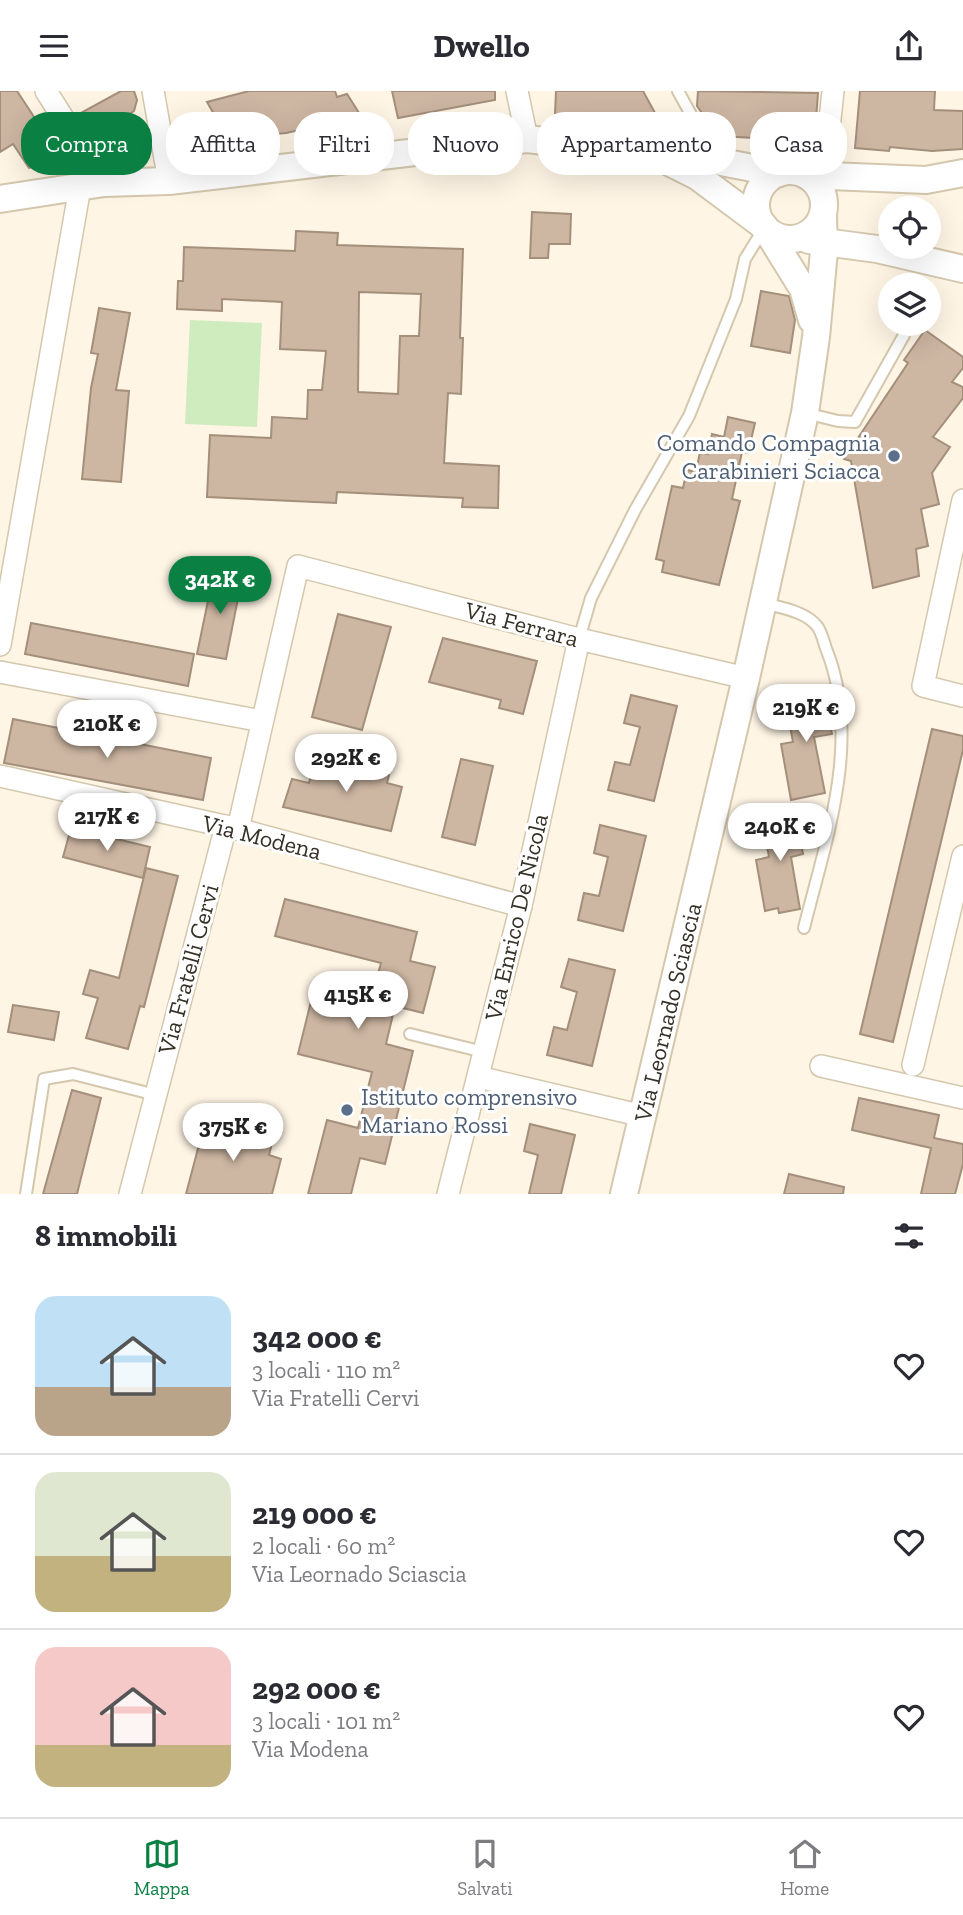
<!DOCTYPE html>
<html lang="it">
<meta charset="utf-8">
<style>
:root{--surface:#fff;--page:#f2f2f3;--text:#2b2b33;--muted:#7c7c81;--line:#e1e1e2;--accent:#0b8043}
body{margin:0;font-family:"Zilla Slab",serif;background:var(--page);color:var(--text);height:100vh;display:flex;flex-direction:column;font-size:26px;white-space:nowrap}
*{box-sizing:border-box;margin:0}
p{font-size:23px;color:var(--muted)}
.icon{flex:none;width:38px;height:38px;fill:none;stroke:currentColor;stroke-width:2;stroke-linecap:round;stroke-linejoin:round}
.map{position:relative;height:1103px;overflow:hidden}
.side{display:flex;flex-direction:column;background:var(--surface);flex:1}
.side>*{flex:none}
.banner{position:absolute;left:21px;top:21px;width:922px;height:63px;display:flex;gap:14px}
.controls{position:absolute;left:878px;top:105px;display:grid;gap:14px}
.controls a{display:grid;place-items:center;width:63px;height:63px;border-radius:50%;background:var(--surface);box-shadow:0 7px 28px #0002;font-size:35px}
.price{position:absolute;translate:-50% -60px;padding:0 16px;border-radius:24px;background:#fff;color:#222;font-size:23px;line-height:46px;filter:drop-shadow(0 2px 4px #0008)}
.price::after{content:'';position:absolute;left:50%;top:42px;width:21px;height:16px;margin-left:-10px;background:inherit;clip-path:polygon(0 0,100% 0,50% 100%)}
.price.selected{background:var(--accent);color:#fff}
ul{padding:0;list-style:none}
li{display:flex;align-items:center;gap:21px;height:175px;padding:0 35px}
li+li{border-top:2px solid var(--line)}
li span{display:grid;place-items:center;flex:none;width:196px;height:140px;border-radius:21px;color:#555}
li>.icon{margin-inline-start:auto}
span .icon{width:84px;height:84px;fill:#fffc;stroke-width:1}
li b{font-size:30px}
h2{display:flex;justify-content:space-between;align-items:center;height:84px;padding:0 35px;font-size:30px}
.tag{padding:0 24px;border-radius:28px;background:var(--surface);box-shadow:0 7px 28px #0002;font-size:24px;line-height:63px}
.tag.selected{background:var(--accent);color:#fff}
header{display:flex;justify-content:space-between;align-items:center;height:91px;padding:0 35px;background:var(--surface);font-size:32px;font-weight:700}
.dock{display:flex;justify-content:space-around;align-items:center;height:98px;border-top:2px solid var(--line);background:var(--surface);font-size:19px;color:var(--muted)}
.dock a{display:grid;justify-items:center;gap:4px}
.dock .selected{color:var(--accent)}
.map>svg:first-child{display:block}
</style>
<header><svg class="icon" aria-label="menu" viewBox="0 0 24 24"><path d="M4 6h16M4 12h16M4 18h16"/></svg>Dwello<svg class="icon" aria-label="share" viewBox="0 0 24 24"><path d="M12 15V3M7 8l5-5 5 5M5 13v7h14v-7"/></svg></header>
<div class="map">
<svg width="963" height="1103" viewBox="0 0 963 1103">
<rect width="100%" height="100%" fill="#fef5e5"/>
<!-- green -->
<path fill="#cfecbf" d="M190,229L262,232L257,336L185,333Z"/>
<!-- building -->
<g fill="#cdb6a2" stroke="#a48f7b" stroke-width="2" fill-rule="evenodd">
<path d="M0,0H17L42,38L51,32L74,70L29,77L13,53L0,61Z"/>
<path d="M121,0H134L137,9L134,20L119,31L128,47L100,61L77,24Z"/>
<path d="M249,0H335L337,6L347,3L361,25L286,42L228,48L207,11Z"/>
<path d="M392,0H495V9L398,27Z"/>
<path d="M556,0H643L660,31L555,23Z"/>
<path d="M698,0L818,2L814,54L776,52V48L718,45L697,15Z"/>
<path d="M860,0H935L934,19L963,20V58L932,60L890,56L889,60L855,57Z"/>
<path d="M532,121L571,123L570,153H549L548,167H530Z"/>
<path d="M296,140L338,142L337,154L463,158L460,247H463L461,303L448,302L444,372L499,375L498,417L462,416L463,407L337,401L336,412L207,406L210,344L271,347L272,326L307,328L308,299H322L326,260L280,258L282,211L222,208V220L177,218L178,190H183L184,156L295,160ZM359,201L421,203L419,245H400L398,303L358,301Z"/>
<path d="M761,200L789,205L795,229L790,262L751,255Z"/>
<path d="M99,217L130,222L116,299L129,300L121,391L82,388L91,297L98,263L91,262Z"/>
<path d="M925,239L963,266V277L952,291L963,296V307L933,346L950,356L932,382L939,413L921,418L928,455L916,458L919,485L873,497L851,370L844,368L908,272L904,269Z"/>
<path d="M728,326L755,332L748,362L742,361L732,408L740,410L719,494L662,481L664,470L656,468L672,395L683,397L687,379L696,381L700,361L708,363L712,343L724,346Z"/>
<path d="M214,481L242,487L226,568L197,563Z"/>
<path d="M338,523L391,536L362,639L312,626Z"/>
<path d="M31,532L194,563L188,595L25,563Z"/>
<path d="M443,547L537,570L523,623L499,617L501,609L429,591Z"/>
<path d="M823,597L832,643L814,646L825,702L791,709L781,653L793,651L786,613L798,611L796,602Z"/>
<path d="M631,604L677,615L654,710L608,699L615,671L630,674L640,636L624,632Z"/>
<path d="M13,628L211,667L203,709L4,672Z"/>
<path d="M932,638L963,645V659L893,951L860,943Z"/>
<path d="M316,664L389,684L387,692L402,696L391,740L283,716L292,688L309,692Z"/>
<path d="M461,668L493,675L475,754L442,746Z"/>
<path d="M795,718L803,763L791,766L800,818L779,822L778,817L765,820L756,769L769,766L763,733L777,730L775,722Z"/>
<path d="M600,734L646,745L623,840L578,829L584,802L599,805L608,766L594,762Z"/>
<path d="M71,737L150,756L143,787L63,766Z"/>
<path d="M146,777L178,785L144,916L140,915L128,958L86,947L98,907L83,903L90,879L119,887Z"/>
<path d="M285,808L417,841L410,870L435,876L423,922L395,915L386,953L413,960L385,1073L360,1067L351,1103H308L327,1029L358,1037L372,981L298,963L316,890L372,905L381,872L275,845Z"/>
<path d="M569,868L615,879L592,975L547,964L554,936L567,939L577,901L561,896Z"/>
<path d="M13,914L59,921L54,949L8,941Z"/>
<path d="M72,999L101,1007L77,1103H43Z"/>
<path d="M859,1007L939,1024L934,1047L963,1053V1073L955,1103H921L931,1057L852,1039Z"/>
<path d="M205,1031L273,1048L269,1064L281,1068L272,1103H186Z"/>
<path d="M530,1033L575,1044L561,1103H529L538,1064L524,1060Z"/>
<path d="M789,1083L844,1096L843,1103H784Z"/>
</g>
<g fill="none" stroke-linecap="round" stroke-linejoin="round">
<defs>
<g id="service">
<path d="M678,0L715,67"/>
<path d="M805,322L838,330L855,331L904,244"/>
<path d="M764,512C781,517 805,520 817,535C822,541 824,553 827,560C862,650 826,748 804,837"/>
<path d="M579,548L591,507L635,419L689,325L736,208L745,168L763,139"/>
<path d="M410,943L484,961"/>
<path d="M26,1103L44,988L73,983L156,1004"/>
</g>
<g id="minor">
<path d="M46,0L104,92"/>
<path d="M153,0L169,90"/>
<path d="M517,0L527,48"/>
<path d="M822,103L833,0"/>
<path d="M963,409L923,595L963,605"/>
<path d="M0,554L80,96"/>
<path d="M0,581L262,630"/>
<path d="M0,685L238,738L521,815"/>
<path d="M238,738L298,475L579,548L746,587"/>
<path d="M913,974L963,765"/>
<path d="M821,975L963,1007"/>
<path d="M478,986L643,1025"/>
<path d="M130,1103L226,735"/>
<path d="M448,1103L521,815L579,548"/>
</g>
<g id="tertiary">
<path d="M669,71L697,85L764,135"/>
<circle cx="790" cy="114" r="34"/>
<path d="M806,84L926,89L963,82"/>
<path d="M0,108L104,92L169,90L527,48L716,70L779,82"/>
<path d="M766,138L803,198L812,229"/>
<path d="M809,149L877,158L963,178"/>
<path id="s1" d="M624,1103L746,587L805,322L816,246L824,160L823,124"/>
</g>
</defs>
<!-- service casing -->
<use href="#service" stroke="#d4c7ad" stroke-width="14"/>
<!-- minor casing -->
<use href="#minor" stroke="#d4c7ad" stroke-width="24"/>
<!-- tertiary casing -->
<use href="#tertiary" stroke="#d4c7ad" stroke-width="30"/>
<!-- service -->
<use href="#service" stroke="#fff" stroke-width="10"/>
<!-- minor -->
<use href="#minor" stroke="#fff" stroke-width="21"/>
<!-- tertiary -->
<use href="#tertiary" stroke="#fff" stroke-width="26"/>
</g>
<!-- markers -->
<g fill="#5c6f8a" stroke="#fff" stroke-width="2.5">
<circle cx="894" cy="365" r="7"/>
<circle cx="347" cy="1019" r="7"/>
</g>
<g text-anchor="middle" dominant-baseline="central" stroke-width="6" stroke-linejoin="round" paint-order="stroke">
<!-- service labels -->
<g font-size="24" fill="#4e5e75" stroke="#fff" text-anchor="end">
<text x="880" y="351">Comando Compagnia<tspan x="880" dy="28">Carabinieri Sciacca</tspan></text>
<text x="361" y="1005" text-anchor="start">Istituto comprensivo<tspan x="361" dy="28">Mariano Rossi</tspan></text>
</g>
<!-- street labels -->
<g font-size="24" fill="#363127" stroke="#fff">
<text transform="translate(522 533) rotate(15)">Via Ferrara</text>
<text transform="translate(262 746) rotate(14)">Via Modena</text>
<text transform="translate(516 826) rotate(-77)">Via Enrico De Nicola</text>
<text transform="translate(188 878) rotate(-75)">Via Fratelli Cervi</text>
<text stroke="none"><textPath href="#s1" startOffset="187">Via Leornado Sciascia</textPath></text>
</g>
</g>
</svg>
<div class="controls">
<a><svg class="icon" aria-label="locate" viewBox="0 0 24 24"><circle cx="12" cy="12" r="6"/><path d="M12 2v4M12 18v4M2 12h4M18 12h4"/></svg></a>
<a><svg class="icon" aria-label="layers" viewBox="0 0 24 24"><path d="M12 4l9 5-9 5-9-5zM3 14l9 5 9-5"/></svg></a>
</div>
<b class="price selected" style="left:220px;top:525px">342K €</b>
<b class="price" style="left:806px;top:653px">219K €</b>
<b class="price" style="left:107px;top:669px">210K €</b>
<b class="price" style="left:346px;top:703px">292K €</b>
<b class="price" style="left:107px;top:762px">217K €</b>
<b class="price" style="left:780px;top:772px">240K €</b>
<b class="price" style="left:358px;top:940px">415K €</b>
<b class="price" style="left:233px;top:1072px">375K €</b>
<div class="banner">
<a class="tag selected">Compra</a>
<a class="tag">Affitta</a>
<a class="tag">Filtri</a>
<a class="tag">Nuovo</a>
<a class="tag">Appartamento</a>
<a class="tag">Casa</a>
</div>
</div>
<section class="side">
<h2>8 immobili<svg class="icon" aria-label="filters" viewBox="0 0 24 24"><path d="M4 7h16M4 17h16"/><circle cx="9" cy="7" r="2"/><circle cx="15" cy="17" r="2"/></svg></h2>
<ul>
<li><span style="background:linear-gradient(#bfe0f5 65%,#b9a48a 0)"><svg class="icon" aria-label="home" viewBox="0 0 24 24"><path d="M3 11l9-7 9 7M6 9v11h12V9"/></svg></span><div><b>342 000 €</b><p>3 locali · 110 m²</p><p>Via Fratelli Cervi</p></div><svg class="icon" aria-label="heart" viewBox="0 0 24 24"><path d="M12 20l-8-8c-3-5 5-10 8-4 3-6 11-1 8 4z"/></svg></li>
<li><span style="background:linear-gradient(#dfe7d0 60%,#c2b280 0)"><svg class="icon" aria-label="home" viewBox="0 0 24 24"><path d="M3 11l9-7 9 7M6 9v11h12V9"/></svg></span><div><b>219 000 €</b><p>2 locali · 60 m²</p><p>Via Leornado Sciascia</p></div><svg class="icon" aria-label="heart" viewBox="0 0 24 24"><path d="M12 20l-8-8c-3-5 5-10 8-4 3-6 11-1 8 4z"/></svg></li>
<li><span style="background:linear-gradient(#f6c9c9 70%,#c2b280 0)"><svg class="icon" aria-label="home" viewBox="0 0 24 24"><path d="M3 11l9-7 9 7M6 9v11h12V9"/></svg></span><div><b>292 000 €</b><p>3 locali · 101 m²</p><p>Via Modena</p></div><svg class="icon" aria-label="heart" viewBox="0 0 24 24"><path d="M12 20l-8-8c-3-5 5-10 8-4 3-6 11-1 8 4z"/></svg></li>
</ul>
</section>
<nav class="dock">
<a class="selected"><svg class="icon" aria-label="map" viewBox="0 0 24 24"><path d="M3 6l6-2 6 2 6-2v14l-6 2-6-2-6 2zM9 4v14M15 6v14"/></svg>Mappa</a>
<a><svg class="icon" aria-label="saved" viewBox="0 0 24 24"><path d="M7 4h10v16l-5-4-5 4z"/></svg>Salvati</a>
<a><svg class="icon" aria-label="home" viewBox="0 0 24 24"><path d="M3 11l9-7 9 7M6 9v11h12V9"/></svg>Home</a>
</nav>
